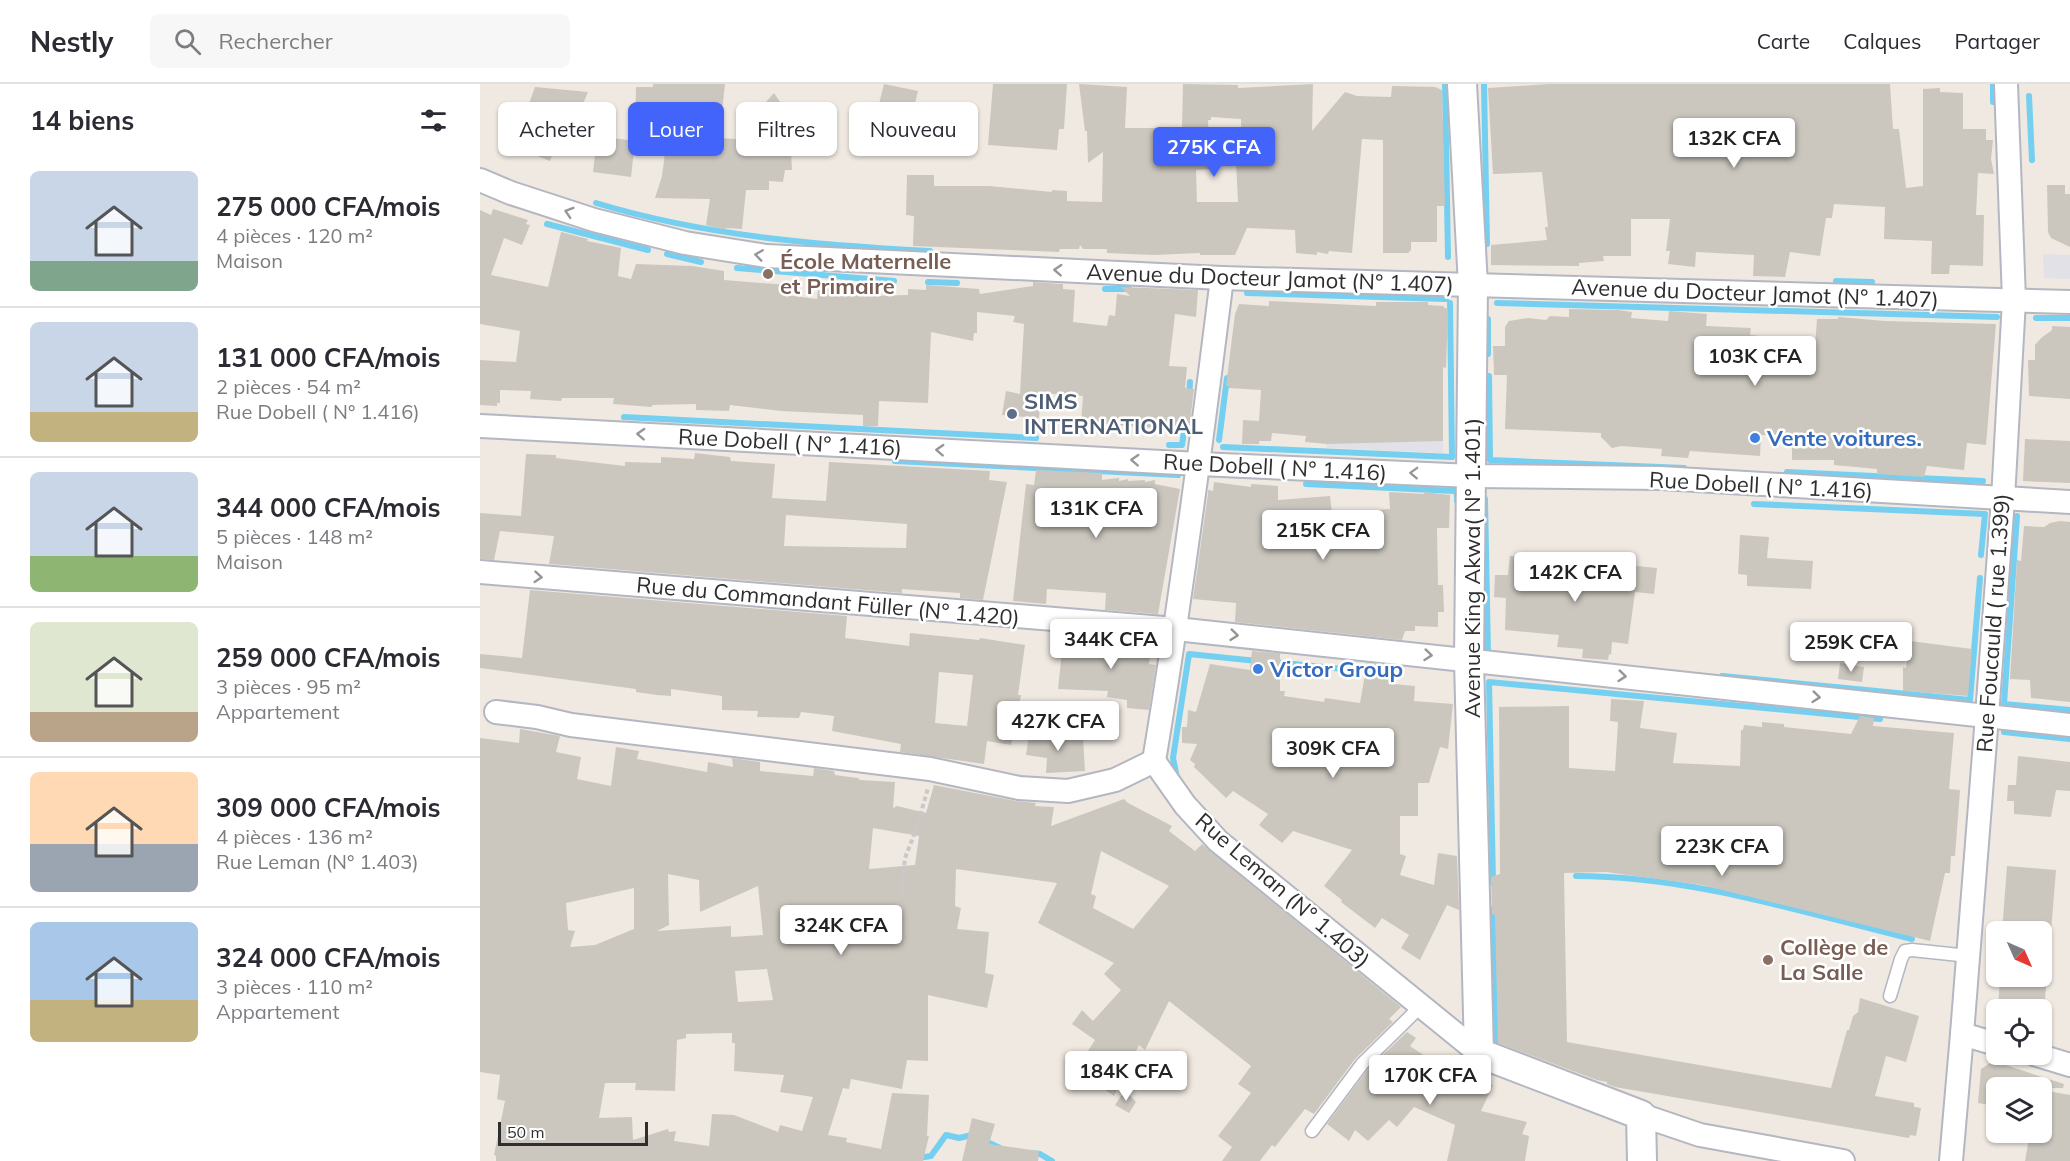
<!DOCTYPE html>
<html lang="fr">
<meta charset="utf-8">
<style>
:root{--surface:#fff;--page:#f7f7f7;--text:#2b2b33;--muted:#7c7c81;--line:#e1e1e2;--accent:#4264fb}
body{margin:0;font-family:Mulish,sans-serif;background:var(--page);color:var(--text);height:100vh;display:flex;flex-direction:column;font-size:22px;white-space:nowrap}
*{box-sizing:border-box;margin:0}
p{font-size:20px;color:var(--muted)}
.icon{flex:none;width:33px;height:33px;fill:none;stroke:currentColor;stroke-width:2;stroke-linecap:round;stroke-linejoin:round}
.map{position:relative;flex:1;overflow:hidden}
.sheet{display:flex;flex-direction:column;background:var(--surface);width:480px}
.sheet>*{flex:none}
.guide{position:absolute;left:18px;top:18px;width:570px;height:54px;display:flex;gap:12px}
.needle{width:39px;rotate:135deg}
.buttons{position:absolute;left:1506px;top:837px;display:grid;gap:12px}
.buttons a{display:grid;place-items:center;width:66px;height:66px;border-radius:9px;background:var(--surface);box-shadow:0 2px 4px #0004;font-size:30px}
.scale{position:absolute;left:18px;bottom:15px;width:150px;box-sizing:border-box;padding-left:6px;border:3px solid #2e2e2e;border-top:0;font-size:16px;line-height:21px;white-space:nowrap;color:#2e2e2e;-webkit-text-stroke:4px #fff;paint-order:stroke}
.price{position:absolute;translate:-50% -51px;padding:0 14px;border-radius:6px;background:#fff;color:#222;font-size:20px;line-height:39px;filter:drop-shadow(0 2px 3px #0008)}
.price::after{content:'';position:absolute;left:50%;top:36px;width:18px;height:14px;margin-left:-9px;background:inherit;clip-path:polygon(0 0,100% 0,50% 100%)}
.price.on{background:var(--accent);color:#fff}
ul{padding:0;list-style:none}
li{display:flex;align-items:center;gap:18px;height:150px;padding:0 30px}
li+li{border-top:2px solid var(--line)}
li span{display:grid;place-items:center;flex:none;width:168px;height:120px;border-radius:9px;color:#555}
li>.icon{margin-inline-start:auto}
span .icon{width:72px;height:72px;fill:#fffc;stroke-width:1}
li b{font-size:26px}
h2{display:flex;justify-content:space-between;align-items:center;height:72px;padding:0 30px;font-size:26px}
.chip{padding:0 21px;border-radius:9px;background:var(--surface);box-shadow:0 2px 4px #0004;font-size:21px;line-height:54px}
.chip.on{background:var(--accent);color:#fff}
header{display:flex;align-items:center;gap:36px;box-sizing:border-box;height:84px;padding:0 30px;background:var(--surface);border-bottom:2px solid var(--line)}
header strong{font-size:28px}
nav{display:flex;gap:33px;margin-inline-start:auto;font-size:21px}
.search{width:420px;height:54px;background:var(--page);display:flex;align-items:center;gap:15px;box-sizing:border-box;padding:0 21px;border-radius:9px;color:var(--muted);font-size:22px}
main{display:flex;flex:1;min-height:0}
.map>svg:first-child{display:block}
</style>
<header>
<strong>Nestly</strong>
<div class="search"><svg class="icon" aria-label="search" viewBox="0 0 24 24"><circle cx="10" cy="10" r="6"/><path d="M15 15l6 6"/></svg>Rechercher</div>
<nav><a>Carte</a><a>Calques</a><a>Partager</a></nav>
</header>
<main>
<section class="sheet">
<h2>14 biens<svg class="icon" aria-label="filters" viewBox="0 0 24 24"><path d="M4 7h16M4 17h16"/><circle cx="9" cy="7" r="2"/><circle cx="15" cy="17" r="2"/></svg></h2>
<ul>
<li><span style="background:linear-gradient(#c9d6e8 75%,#7fa58c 0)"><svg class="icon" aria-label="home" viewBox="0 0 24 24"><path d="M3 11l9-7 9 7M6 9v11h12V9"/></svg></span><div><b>275 000 CFA/mois</b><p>4 pièces · 120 m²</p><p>Maison</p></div></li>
<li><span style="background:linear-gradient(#c9d6e8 75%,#c2b280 0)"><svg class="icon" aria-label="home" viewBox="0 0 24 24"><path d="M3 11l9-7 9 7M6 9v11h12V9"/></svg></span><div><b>131 000 CFA/mois</b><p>2 pièces · 54 m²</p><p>Rue Dobell ( N° 1.416)</p></div></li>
<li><span style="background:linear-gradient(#c9d6e8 70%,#8fb573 0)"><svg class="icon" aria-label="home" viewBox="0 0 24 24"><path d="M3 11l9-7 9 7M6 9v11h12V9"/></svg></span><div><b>344 000 CFA/mois</b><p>5 pièces · 148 m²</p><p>Maison</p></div></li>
<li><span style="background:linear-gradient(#dfe7d0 75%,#b9a48a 0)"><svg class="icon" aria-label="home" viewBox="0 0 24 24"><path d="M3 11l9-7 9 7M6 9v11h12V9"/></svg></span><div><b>259 000 CFA/mois</b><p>3 pièces · 95 m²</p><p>Appartement</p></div></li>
<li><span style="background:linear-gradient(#ffd9b3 60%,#9aa5b1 0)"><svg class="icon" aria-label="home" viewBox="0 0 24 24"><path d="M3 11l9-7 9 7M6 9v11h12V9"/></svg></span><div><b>309 000 CFA/mois</b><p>4 pièces · 136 m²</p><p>Rue Leman (N° 1.403)</p></div></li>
<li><span style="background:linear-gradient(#a9c7e8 65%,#c2b280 0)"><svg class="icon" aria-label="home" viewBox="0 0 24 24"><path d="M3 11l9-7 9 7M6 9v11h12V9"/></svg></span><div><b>324 000 CFA/mois</b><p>3 pièces · 110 m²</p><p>Appartement</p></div></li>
</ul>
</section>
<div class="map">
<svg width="1590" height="1077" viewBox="0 0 1590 1077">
<rect width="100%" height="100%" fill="#efe9e1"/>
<!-- industrial -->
<g fill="#e3e1e8">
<path d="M1563,170L1590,171V195L1564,194Z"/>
<path d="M963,357V369L847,364V358Z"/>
</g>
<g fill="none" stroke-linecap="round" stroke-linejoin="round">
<!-- stream -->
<g stroke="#75cff0" stroke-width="6">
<path d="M965,0L968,173"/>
<path d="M1004,0L1007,160"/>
<path d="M1513,0V18"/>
<path d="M1549,12L1552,76"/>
<path d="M116,119C225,152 337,161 450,167"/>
<path d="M67,140L168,166"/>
<path d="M187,170L221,178"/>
<path d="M257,184L414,197"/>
<path d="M1356,197L1392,198"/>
<path d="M448,198L477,199"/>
<path d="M625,205H649"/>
<path d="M767,209L966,215"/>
<path d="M1017,219L1517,233"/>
<path d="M1556,234H1590"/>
<path d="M1008,235V270"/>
<path d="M1009,292L1010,376L1204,384"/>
<path d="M709,312L710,298"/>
<path d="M144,333L556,354"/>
<path d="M739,356L747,294"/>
<path d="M689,361H702L705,340"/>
<path d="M743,363L972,373L970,219"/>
<path d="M415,377L698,391"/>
<path d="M1307,388L1503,397"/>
<path d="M826,400L975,407L977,410V417"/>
<path d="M1005,415L1008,570H1014"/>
<path d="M1274,420L1505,430L1501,471"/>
<path d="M1537,432L1524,620L1590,626"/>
<path d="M794,578L883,587"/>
<path d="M1242,592L1490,616L1500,494"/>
<path d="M1524,648L1589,655"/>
<path d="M697,694L693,674L709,570L777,577"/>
<path d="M1096,792C1210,792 1322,828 1432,855"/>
<path d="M1013,799L1009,598L1400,635"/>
<path d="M1013,825L1016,962"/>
<path d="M551,1069L560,1070L572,1077"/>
<path d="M438,1074L451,1072L466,1051L479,1054L492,1051L520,1064"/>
</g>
</g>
<!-- building -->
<g fill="#cbc7bf" fill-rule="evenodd">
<path d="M173,0H245L239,54L272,56V31H282L285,19L294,9L320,47H310L312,86H305L303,98L289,97V106H266L262,145L246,144V146L226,141L230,115L175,114L182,92L188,45L155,44L156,3H173Z"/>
<path d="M404,0L438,7L429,44L395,36Z"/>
<path d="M513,0H587L584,45H579L577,66L508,61Z"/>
<path d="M599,0L647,3L645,44H702L703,0L758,1V4L833,0L832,47L865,8L877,12L911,13L912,2L955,3L962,6L965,122H957V158H931V167H929V169H903V56L882,55L872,169L849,167L848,170L837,168V171L816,169L815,146L767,144L755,171H720V169L674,171L627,169V165H603L600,161L599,165H580L579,168L433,162L434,132L426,131L427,91H454V102H509L572,108V106L587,107V117L622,118L623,68L608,79L607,47H605ZM731,33L761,35L762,78H756L758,118H717L716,86L730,85L728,36H731Z"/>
<path d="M1069,0H1410L1413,45H1419L1426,104L1443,102V5L1460,4V8L1483,9V45H1506V56H1513L1511,75L1514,90L1498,89L1496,131H1504L1503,182L1470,181L1469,190H1451L1452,157L1404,155L1405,123L1354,120L1352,134H1346L1340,172L1310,168L1305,193L1273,192L1274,171L1216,168L1215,183L1188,180L1190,167H1186L1190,135H1151V172H1123L1124,177L1099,179V182L1011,181V161L1067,156L1065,143H1068L1062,88L1013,90L1008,4Z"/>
<path d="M55,3L108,8L82,69L74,66L70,77L34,63L54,31L47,25Z"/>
<path d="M117,52L155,57L151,93L113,88Z"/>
<path d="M1567,101H1585V110H1590V163L1571,154L1568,148Z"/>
<path d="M13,125L48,136L46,140L50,141L42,161L24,154L11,191L68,203L81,148L108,155L107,157L141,164L138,192L151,195L156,180L212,182L244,187V196L308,201L307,211L337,215L338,204L388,206V212L428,211V205L446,206V201L499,205L500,210L553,202V198L583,200V205L595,206L593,238L627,242L629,231L635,232L637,210L650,212L641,203L718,206L716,233L695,230L689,282L707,283L705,304L714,305L709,346L601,339L603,312L561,309L559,334L522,331L526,307L540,310L544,240L533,238L535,232L497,228V249H494L493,257L451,248L448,319L399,317L398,342H383V331L301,327L250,321L249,327L216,326V320L172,321V323L133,320L134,314H82L81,317L50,315L51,307L20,306V319H17V322L0,321V276L36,278L40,247L0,240V126L11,131Z"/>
<path d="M789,217L896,222V218H948V221L964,222V224H968L966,284L963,283V357L847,360L825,358L826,352L792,349L791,357H779V360H762L763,336L779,337L781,306L749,304V302H746L755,230L759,220L789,222Z"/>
<path d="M1089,225L1138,226L1152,228L1151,234L1188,237L1189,227L1227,230L1226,242L1271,244L1270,251L1280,252V271L1334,276L1337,235H1358V233L1405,237L1516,240L1506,361L1487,359L1484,386L1447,382L1444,393L1397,390V385L1354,381V376H1312V351H1281L1280,372L1210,367L1208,374L1181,372L1182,365L1141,362L1132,364L1121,353V349L1025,345L1027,291H1014L1013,262H1025V243L1029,237L1048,234L1066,236L1070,232L1089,233Z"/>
<path d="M1572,242L1590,243V315L1549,312L1548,276H1555V261L1561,254L1572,246Z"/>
<path d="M1545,355L1590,357V399L1543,397Z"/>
<path d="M215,369L250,373L251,377L295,380L292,414L346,417L349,378L510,387L509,396L527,398L503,516L480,514V509L435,506L422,505V509L69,480L74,452L20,447L14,476L0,475V429L41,432L46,370L76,371V374L145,382V378L181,379V373L214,375ZM306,431L427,440L426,464L304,462Z"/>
<path d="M556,386L622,389V396L639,394V397L648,395V397L665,396V398L675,396V400L700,405L678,530L625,526L626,509L567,505L566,520L533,517L546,400L554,401Z"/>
<path d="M734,398L771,403V400L798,402V416L850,412L852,429L910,425L909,408L944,410V408L970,411L969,444H957L958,501H963L964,528H958V543L935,542V547H925L922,556L755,538L756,519L713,515L728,410V406L733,407Z"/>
<path d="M1580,437L1590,438V618L1551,614L1550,596L1530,595L1537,476L1541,477L1544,442L1564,443L1570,439Z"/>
<path d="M1260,451L1289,453L1287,474L1333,477L1331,505L1267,502V491L1258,490Z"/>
<path d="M1030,472L1054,474L1052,493L1089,495L1091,473L1124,476V479L1177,484L1174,510L1155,508L1148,560L1132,558L1131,571L1129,570L1128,576L1102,574L1103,565L1077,563L1079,551L1025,546L1026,514L1014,513L1015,491H1028Z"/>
<path d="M50,506L367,532L365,554L429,562L430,549L499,556L500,554L545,561L538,611H541L531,661L507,657L504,680L420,668L421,660L352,647L354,632L321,628L319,634L277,633L278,627L242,626V612L191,605V612L177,611L156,608V605L0,584V570L42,574ZM459,588L493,591L487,642L455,639Z"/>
<path d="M605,551L672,557L669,580L676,581L669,626L647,624V616L627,613L628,607L578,605L582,567L602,570Z"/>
<path d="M1430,557L1492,565L1488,612L1423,607V583L1426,584Z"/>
<path d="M772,567L807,570H800V607H805L804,612L844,618L845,614L880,619L887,579L917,582L914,600L935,602L934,617L973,620L968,665L960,663L949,699H938V732H920V770L926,772L920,791L954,801L958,769L977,772L979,826L967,821L940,876L921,864L929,851L902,834L895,844L861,818L862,816L844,802L872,766L813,747L802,759L779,741L788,730L753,707L746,714L714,683L715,680L710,676L717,660L702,659V643H707L708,626L716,628L730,580L770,586Z"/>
<path d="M1360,579L1384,583L1382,598L1358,595Z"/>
<path d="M1131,615L1164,617L1160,644L1197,649L1193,679L1260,682L1261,646H1263L1264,641L1282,643V638L1304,640V643L1371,650L1380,632L1394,634L1393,642L1474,649L1469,705L1480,706L1475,772H1471L1470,789H1465L1450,857L1222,801L1126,788L1084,789L1087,958L1351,1004L1367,946H1369L1373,932L1378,928L1380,914L1439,932L1426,978L1406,972L1395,1012L1434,1019V1023L1441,1024L1436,1052L1430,1051L1429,1054L1135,1003L1127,1000V998L1117,996L1018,959L1015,831L1012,830L1011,793L1020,790L1019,623L1089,622V684L1135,687L1138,638L1130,637Z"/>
<path d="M40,645L80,652L76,668L101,673L97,695L131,702L136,663L159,667L157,675L227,688L228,678L253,683L252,674L280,678V687L333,692L334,684L354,687L355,691L378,694L380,696L415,698L413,724L417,722L446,729L454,701L536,717L556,719L555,722L574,723L571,742L644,715L648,719L692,742L689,747L715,767L722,760L921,923L909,935L913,938L875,975L834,1030L825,1025L795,1063L792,1061L780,1077H742L752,1063L738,1052L771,1009L758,1000L771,982L689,917L665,966L659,961L634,1012L596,986L615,956L592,940L602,926L613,937L641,906L624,890L634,879L558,839L577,799L476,785L475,822L481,824L477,845L509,848L505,889L514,891L507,924L448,911V977L427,976L422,1005L371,995L369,1005L363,1004L348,1051L367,1054L366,1058L401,1065L412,1009L449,1011L447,1052H449L443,1077H16V1072L14,1071L25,1017L17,1015L20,991L0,988V654L39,659ZM393,744L439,752L435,781L389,785ZM621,767L689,802L653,845L613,824L616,812L611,810ZM188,790L219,796L220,828L278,802L283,851L251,853V842L177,847L189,841ZM154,804V845L115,861L90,863L95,847L88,846L86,819ZM287,885L293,916L258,918L255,887ZM252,949V959H255L254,987L304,991L300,1008L333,1013L322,1047L300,1041L298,1048L254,1031L232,1030L229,1062L194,1057L196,1047L189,1048L188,1045L153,1056L152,1033L119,1034L125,999H156L155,1006L195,1007L197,956L206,954V950Z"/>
<path d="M549,650L603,653L605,687L566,689L567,674L546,671Z"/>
<path d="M1538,672L1590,678V707L1576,706L1571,733L1534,730V717H1527L1528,701H1536Z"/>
<path d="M1527,782L1576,786L1571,848H1522Z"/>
<path d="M1520,892H1567L1564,926H1518Z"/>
<path d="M927,948L936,954L930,962L970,989L973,982L1013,1001L1001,1027L1047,1038L1042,1050L1049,1052L1045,1077H967L975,1041L934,1023L917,1043L909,1036L888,1057L875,1046L869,1057L847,1040L888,985Z"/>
<path d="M1513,977L1584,1000L1583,1004H1516V1022L1498,1019L1501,985Z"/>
<path d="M645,1006L656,1018L649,1029L635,1021Z"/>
<path d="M1562,1006L1590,1011V1077H1545L1550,1048H1562Z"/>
<path d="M492,1034L515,1040L509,1060L559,1067L558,1077H482Z"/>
</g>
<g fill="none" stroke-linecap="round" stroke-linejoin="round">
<defs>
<g id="service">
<path d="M1410,912L1421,875L1425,867L1432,866L1489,872"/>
<path d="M832,1047L882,980L941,922"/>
</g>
<g id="minor">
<path d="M0,96L31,109L114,136L205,159L286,172L742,194L1590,218"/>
<path d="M742,194C722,355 701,516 674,677L705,721L738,757L999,969"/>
<path d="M0,342L719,380L992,392L1181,394L1590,418"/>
<path d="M0,488L696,545L1590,641"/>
<path d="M16,628L57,633L91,641L450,685L539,704L588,707L635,696L674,677"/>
<path d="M1482,950L1516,960"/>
<path d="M1554,970L1590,981"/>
<path d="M1161,1031L1220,1051L1363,1077"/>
<path d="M1471,1077L1482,950L1507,632L1523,415L1534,216L1526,0"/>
</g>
<path id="tertiary" d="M982,0L993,201L989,576L999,969L1161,1031L1162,1077"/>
</defs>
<!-- service casing -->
<use href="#service" stroke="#b4b7c1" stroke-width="15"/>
<!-- minor casing -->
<use href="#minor" stroke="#b4b7c1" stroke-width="26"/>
<!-- tertiary casing -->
<use href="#tertiary" stroke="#b4b7c1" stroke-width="32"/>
<!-- path -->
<path stroke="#c9c9c9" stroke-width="4" stroke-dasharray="4.5 3" stroke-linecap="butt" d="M421,811L425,774L437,743L448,704"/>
<!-- service -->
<use href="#service" stroke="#fff" stroke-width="12"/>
<!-- minor -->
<use href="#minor" stroke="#fff" stroke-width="22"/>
<!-- tertiary -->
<use href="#tertiary" stroke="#fff" stroke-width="28"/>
</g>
<!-- one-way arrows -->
<defs><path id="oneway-chevron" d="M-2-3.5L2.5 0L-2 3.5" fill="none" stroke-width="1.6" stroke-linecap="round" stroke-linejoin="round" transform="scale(1.5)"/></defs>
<g stroke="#969696">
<use href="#oneway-chevron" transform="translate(89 128) rotate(-162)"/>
<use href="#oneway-chevron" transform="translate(279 171) rotate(-172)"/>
<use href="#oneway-chevron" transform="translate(578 186) rotate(-177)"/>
<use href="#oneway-chevron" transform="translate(161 350) rotate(-177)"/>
<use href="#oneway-chevron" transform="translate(460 366) rotate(-177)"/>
<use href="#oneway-chevron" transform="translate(655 376) rotate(-177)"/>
<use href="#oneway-chevron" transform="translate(934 389) rotate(-178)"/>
<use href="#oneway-chevron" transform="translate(58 493) rotate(5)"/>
<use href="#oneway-chevron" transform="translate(754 551) rotate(6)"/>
<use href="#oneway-chevron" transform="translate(948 571) rotate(6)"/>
<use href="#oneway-chevron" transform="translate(1142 592) rotate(6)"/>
<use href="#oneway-chevron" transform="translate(1336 613) rotate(6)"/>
</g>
<!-- markers -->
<g fill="#8d6e63" stroke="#fff" stroke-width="2">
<circle cx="288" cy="190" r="6"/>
<circle cx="1288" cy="876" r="6"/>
</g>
<circle fill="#5c6f8a" stroke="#fff" stroke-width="2" cx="532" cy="330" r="6"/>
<g fill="#3f7fe0" stroke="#fff" stroke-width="2">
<circle cx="1275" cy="354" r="6"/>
<circle cx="778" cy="585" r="6"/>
</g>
<g text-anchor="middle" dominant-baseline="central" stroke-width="5" stroke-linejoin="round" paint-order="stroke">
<!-- education labels -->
<g font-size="22" font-weight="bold" fill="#785e54" stroke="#fff" text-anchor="start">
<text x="300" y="177">École Maternelle<tspan x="300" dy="25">et Primaire</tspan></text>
<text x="1300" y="863">Collège de<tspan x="1300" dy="25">La Salle</tspan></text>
</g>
<!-- street labels -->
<g font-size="22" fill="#2e2e2e" stroke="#fff">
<text transform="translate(790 194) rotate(2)">Avenue du Docteur Jamot (N° 1.407)</text>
<text transform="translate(1275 209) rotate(2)">Avenue du Docteur Jamot (N° 1.407)</text>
<text transform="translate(310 358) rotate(3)">Rue Dobell ( N° 1.416)</text>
<text transform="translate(795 383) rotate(3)">Rue Dobell ( N° 1.416)</text>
<text transform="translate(1281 401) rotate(3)">Rue Dobell ( N° 1.416)</text>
<text transform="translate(992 484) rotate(-90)">Avenue King Akwa( N° 1.401)</text>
<text transform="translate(348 517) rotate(5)">Rue du Commandant Füller (N° 1.420)</text>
<text transform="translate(1513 539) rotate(-86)">Rue Foucauld ( rue 1.399)</text>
<text transform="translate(803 806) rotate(41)">Rue Leman (N° 1.403)</text>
</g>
<!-- service labels -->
<g font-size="22" font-weight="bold" fill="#4e5e75" stroke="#fff" text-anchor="start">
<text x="544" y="317">SIMS<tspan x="544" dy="25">INTERNATIONAL</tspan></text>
</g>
<!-- shop labels -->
<g font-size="22" font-weight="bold" fill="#366cbe" stroke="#fff" text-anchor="start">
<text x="1287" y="354">Vente voitures.</text>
<text x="790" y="585">Victor Group</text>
</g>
</g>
</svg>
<div class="buttons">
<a><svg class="needle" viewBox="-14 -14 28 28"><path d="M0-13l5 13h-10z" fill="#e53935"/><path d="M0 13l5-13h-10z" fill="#7c7c81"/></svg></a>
<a><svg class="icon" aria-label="locate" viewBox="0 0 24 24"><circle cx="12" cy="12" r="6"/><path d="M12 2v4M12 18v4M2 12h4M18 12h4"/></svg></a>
<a><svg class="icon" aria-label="layers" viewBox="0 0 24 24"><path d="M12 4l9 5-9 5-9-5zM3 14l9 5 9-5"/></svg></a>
</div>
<div class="scale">50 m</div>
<b class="price" style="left:1254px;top:85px">132K CFA</b>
<b class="price on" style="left:734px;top:94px">275K CFA</b>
<b class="price" style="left:1275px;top:303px">103K CFA</b>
<b class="price" style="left:616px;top:455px">131K CFA</b>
<b class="price" style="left:843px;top:477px">215K CFA</b>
<b class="price" style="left:1095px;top:519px">142K CFA</b>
<b class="price" style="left:631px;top:586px">344K CFA</b>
<b class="price" style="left:1371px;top:589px">259K CFA</b>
<b class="price" style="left:578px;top:668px">427K CFA</b>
<b class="price" style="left:853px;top:695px">309K CFA</b>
<b class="price" style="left:1242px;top:793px">223K CFA</b>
<b class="price" style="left:361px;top:872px">324K CFA</b>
<b class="price" style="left:646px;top:1018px">184K CFA</b>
<b class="price" style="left:950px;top:1022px">170K CFA</b>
<div class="guide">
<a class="chip">Acheter</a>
<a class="chip on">Louer</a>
<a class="chip">Filtres</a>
<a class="chip">Nouveau</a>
</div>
</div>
</main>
